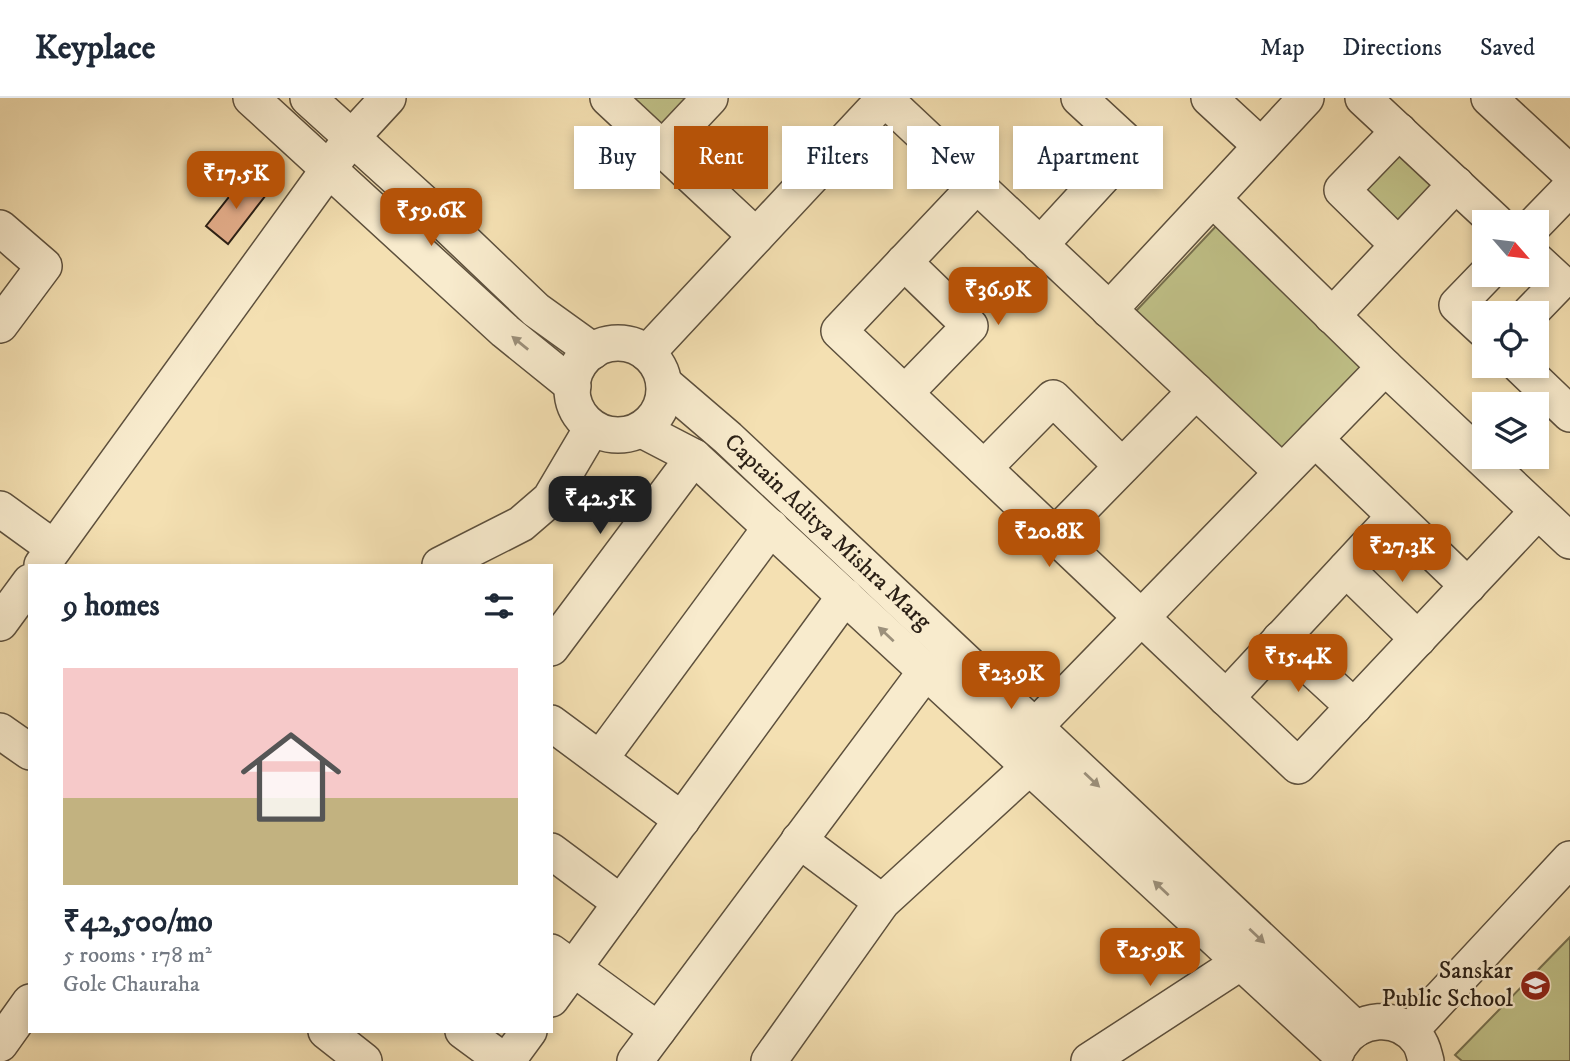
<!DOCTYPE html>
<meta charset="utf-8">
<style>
:root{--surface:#fff;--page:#f6f6f7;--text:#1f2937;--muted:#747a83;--line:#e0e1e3;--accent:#b45309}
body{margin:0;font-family:"IM FELL DW Pica",serif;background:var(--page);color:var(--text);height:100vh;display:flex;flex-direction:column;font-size:26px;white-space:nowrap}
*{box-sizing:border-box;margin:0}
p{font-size:23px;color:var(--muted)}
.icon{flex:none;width:38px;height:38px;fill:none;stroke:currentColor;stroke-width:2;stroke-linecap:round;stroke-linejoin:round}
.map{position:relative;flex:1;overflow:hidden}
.drawer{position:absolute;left:28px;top:466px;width:525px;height:469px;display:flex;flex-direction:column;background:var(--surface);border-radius:0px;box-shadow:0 4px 10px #0003}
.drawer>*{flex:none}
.top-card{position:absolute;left:574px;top:28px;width:665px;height:63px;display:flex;gap:14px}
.needle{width:46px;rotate:118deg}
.controls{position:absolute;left:1472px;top:112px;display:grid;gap:14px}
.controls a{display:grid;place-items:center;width:77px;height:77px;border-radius:0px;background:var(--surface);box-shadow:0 4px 10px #0003;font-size:35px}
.price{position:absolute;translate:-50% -60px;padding:0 16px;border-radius:14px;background:var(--accent);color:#fff;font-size:23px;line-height:46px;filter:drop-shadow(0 2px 4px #0008)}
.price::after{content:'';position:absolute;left:50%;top:42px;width:21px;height:16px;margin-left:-10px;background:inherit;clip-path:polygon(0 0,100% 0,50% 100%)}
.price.on{background:#222;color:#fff}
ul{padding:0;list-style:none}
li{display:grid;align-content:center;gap:14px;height:371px;padding:0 35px}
li span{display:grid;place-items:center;height:217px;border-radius:0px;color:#555}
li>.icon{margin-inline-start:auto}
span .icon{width:126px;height:126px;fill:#fffc;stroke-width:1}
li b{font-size:30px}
h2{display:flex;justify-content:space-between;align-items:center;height:84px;padding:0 35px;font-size:30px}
.tag{padding:0 24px;border-radius:0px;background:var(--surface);box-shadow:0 4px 10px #0003;font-size:24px;line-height:63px}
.tag.on{background:var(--accent);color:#fff}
header{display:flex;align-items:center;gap:42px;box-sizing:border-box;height:98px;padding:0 35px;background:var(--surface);border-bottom:2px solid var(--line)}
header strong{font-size:33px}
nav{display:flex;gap:38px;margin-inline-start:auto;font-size:24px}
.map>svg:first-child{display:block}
</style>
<header>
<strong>Keyplace</strong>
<nav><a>Map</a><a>Directions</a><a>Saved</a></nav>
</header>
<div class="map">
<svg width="1570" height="963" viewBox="0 0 1570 963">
<rect width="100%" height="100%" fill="#f4e0b2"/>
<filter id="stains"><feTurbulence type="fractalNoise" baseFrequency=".00286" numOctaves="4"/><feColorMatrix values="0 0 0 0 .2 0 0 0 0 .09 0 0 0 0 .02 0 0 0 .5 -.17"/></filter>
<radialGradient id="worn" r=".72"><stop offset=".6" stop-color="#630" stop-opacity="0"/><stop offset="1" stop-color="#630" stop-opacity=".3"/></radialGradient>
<!-- green -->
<g fill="#c0c188" stroke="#76704f" stroke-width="2">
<path d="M625,0H696L662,36Z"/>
<path d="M1404,45L1447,86L1400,136L1356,95Z"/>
<path d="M1219,125L1366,265L1283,353L1136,213Z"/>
<path d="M1570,839V963H1462L1455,957Z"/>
</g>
<!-- building -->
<path fill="#e3ad8a" stroke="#2b2016" stroke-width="2" d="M244,80L266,97L228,146L206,128Z"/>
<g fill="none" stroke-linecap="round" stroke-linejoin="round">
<defs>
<g id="minor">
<path d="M251,0L505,233L573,288"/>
<path d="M308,0L424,105L536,212L593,253"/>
<path d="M608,0L756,138"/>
<path d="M1209,0L1261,48"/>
<path d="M1363,0L1496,124"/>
<path d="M1489,0L1570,75"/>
<path d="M885,1L1282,374"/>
<path d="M662,51L710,0"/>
<path d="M977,87L839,233L1298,668L1538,413"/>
<path d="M1213,101L1385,269L1570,443"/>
<path d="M1536,125L1570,90"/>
<path d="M0,130L44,168L0,227"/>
<path d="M1040,147L1131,48L1079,0"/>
<path d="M1398,147L1342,92L1399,33"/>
<path d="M904,164L970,228L905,295"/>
<path d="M1109,212L1306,0"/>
<path d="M1530,215L1560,184L1536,162"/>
<path d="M1332,218L1456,86"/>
<path d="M1484,232L1457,207L1486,177"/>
<circle cx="618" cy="291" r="46"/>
<path d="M647,255L885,0"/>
<path d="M1520,268L1570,316"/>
<path id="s1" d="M665,286L728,340L1356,931"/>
<path d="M642,332L694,359L1337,953"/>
<path d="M1315,341L1468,488"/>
<path d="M984,370L1053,300L1122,368"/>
<path d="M0,411L54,450"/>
<path d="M1055,437L1196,293"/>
<path d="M42,467L352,39L388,0"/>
<path d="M440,467L521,426L550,401L592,330"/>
<path d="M1346,471L1418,541"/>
<path d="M0,525L30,484"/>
<path d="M1280,541L1354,609"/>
<path d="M551,550L694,359"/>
<path d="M1226,600L1395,418"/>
<path d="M551,625L682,722"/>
<path d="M0,633L30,654"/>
<path d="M1019,645L1385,269"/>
<path d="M600,661L771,429"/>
<path d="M799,742L882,804"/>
<path d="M551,753L621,805"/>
<path d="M551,854L658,932"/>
<path d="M551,901L845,498"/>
<path d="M326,933L364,963"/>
<path d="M463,933L504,963"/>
<path d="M1410,933L1570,761"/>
<path d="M0,946L30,904"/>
<path d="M1341,946C1358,919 1398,915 1418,942C1423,948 1424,956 1426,963"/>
<path d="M507,963L529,933"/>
<path d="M635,963L926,573"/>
<path d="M769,963L882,804L1048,652"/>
<path d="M1089,963L1241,864"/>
</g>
</defs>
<!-- minor casing -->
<use href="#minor" stroke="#5d503d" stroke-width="38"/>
<!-- minor -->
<use href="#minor" stroke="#f8ebcd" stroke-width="35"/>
</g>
<!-- one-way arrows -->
<defs><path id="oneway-solid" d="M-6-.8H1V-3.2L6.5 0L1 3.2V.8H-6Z" transform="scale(1.75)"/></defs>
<g fill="#9c907b">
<use href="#oneway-solid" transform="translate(520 245) rotate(-141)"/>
<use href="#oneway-solid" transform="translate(886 536) rotate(-137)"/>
<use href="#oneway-solid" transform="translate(1092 682) rotate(43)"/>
<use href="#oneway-solid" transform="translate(1161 790) rotate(-137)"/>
<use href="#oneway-solid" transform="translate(1257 838) rotate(43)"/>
</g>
<!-- icons -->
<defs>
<symbol id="school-disc" viewBox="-11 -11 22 22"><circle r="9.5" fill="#8f2418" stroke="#f8ebcd"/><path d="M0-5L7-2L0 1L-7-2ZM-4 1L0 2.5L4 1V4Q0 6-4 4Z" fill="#fff"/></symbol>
</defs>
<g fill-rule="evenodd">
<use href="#school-disc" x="1518" y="870" width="35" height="35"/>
</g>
<g text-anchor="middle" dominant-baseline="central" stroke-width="5" stroke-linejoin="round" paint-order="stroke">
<!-- street labels -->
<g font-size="24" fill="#2b2016" stroke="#f8ebcd">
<text stroke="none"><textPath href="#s1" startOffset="220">Captain Aditya Mishra Marg</textPath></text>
</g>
<!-- poi labels -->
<g font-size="24" fill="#2b2016" stroke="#f8ebcd" text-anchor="end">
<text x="1513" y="873">Sanskar<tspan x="1513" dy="28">Public School</tspan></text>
</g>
</g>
<rect width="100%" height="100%" filter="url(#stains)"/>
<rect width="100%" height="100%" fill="url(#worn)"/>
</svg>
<div class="controls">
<a><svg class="needle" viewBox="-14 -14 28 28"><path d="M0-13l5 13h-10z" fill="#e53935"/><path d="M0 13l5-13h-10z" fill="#747a83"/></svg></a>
<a><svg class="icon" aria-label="locate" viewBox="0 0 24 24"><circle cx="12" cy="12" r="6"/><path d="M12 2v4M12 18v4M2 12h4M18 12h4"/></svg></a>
<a><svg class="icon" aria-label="layers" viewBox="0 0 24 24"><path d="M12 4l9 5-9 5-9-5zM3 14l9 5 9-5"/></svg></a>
</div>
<b class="price" style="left:236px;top:113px">₹17.5K</b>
<b class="price" style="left:431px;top:150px">₹59.6K</b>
<b class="price" style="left:998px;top:229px">₹36.9K</b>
<b class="price on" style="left:600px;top:438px">₹42.5K</b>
<b class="price" style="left:1049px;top:471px">₹20.8K</b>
<b class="price" style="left:1402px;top:486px">₹27.3K</b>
<b class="price" style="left:1298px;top:596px">₹15.4K</b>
<b class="price" style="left:1011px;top:613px">₹23.9K</b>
<b class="price" style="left:1150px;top:890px">₹25.9K</b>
<div class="top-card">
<a class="tag">Buy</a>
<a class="tag on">Rent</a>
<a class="tag">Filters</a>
<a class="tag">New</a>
<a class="tag">Apartment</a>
</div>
<section class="drawer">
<h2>9 homes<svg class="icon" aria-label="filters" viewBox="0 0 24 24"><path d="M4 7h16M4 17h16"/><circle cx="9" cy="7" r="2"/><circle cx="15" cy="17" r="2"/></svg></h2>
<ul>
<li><span style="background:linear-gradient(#f6c9c9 60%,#c2b280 0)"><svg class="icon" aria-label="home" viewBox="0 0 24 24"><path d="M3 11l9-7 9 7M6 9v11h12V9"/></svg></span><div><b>₹42,500/mo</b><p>5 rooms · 178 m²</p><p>Gole Chauraha</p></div></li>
</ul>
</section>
</div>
